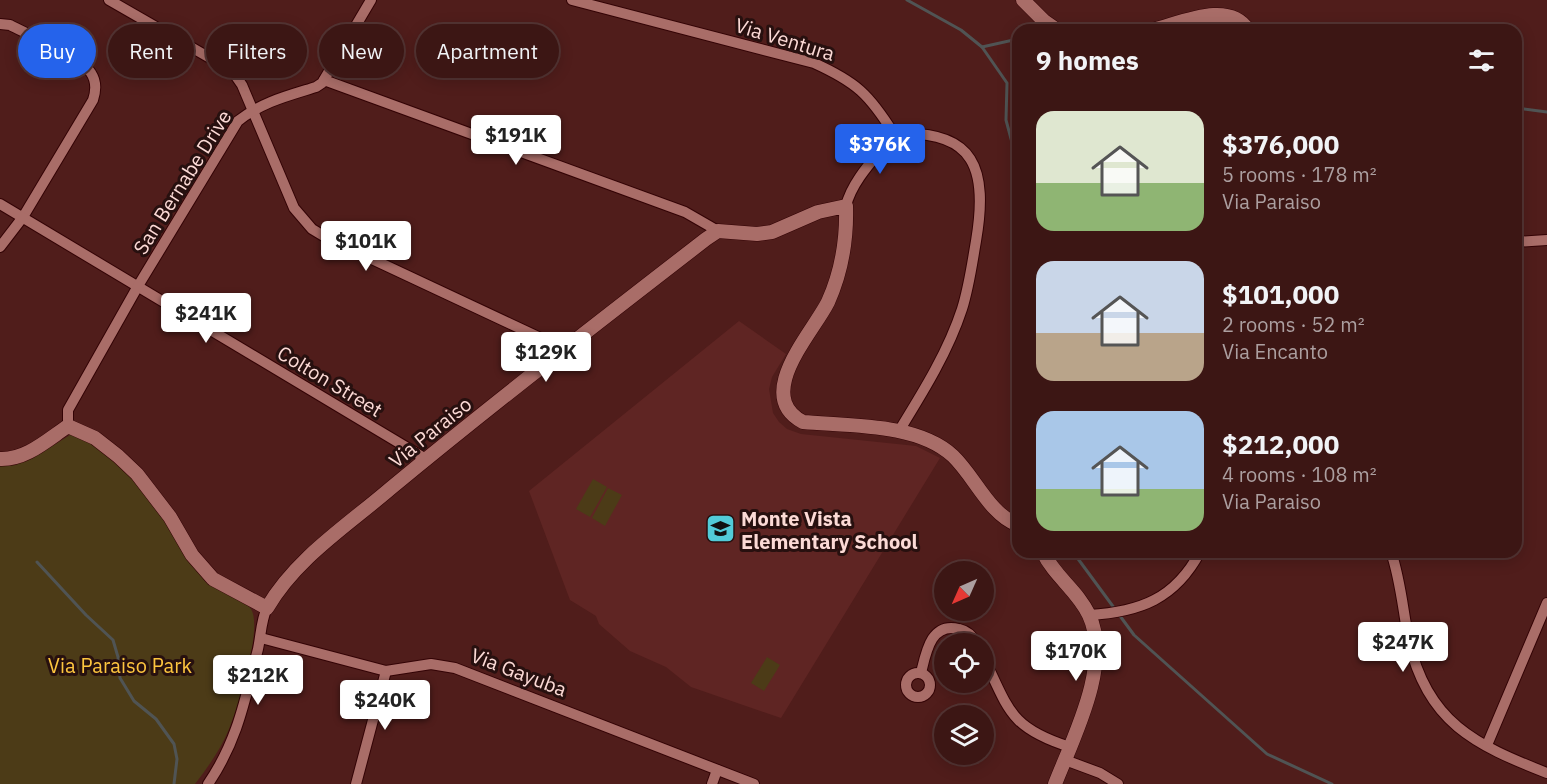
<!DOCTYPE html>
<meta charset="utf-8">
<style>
:root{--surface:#3c1614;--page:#472322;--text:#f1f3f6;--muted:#ac9fa0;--line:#553534;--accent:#2563eb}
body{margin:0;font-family:"IBM Plex Sans",sans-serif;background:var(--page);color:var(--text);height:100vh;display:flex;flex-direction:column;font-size:22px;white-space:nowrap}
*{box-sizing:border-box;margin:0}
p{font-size:20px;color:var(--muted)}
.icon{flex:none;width:33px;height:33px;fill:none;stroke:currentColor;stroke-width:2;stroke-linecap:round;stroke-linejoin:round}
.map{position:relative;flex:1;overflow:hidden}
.drawer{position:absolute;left:1012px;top:24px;width:510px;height:534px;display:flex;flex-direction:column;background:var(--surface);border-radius:18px;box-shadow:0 3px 15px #0003,0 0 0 2px var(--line)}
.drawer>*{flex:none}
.hud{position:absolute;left:18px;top:24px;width:570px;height:54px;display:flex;gap:12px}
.needle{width:39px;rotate:225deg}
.tools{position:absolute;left:934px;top:561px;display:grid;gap:12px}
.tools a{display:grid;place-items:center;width:60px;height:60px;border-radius:50%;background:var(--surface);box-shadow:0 3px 15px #0003,0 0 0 2px var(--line);font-size:30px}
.price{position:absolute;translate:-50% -51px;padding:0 14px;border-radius:6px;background:#fff;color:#222;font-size:20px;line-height:39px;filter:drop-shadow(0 2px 3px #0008)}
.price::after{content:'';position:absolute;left:50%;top:36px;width:18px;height:14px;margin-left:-9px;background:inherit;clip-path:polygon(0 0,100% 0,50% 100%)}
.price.on{background:var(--accent);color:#fff}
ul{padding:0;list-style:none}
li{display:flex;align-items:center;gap:18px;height:150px;padding:0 24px}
li span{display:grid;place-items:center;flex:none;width:168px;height:120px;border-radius:18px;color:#555}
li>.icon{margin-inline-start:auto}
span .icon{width:72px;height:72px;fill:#fffc;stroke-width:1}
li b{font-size:26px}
h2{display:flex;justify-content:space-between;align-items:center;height:72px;padding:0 24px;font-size:26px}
.pill{padding:0 21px;border-radius:27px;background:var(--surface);box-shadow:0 3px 15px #0003,0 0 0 2px var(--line);font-size:21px;line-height:54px}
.pill.on{background:var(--accent);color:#fff}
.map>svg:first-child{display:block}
</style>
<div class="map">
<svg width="1547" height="784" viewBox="0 0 1547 784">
<rect width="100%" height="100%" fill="#501d1b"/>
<!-- built -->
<path fill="#5f2523" d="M739,321L786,354L772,377L769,389L773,413L779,422L787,429L801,434L916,446L940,458L781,718L691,687L666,667L630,651L599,624L596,616L570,600L529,491Z"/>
<!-- green -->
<g fill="#4c3b17">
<path d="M70,435H74L105,451L135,481L170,524L204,580C216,590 244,599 251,609C263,628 238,708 229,729C221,749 208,767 195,784H0V465L23,462L40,454Z"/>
<path d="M593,479L607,487L590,517L576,509Z"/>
<path d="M608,488L622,495L605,526L592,518Z"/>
<path d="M767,657L780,665L764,691L751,683Z"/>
</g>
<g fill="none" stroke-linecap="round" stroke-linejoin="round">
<!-- stream -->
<g stroke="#505454" stroke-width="3">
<path d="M907,0L961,30L982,47L1007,83L1006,120L1018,165"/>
<path d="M982,47L1018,39"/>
<path d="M1516,108L1547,112"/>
<path d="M1073,552L1134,635L1267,754L1332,784"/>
<path d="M37,562L86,615L113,640L118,657L120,678L134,701L156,719L174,744L177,759L174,784"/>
</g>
<defs>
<g id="minor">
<path d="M109,0L210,58L235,75L242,85L294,208L312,229L327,238L564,349"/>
<path d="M572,0L814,63C856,82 869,94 894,134"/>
<path d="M0,24L10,25C27,34 82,58 91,73C97,82 96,91 93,100L23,217L0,247"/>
<path d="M324,80L685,212L718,231"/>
<path d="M894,134C976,129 988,170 976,241C972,264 969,287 962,309C948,352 923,392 899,431"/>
<path d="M0,204L426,459"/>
<path d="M846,206C852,180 877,156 894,134"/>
<path d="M1516,242L1547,240"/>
<path d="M68,426V410L138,286L238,121C262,102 287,96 316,87L322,83L371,0"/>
<path d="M1391,552C1401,581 1403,612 1409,641C1427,722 1475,745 1547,773"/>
<path d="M1089,615C1140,612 1175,599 1200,552"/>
<path d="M261,638L386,671L431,664L455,668L754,784"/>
<path d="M984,658C1009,710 1010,728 1070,747"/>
<circle cx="918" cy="685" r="12"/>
<path d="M921,673C926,652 931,622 959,629C968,631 973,636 977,644"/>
<path d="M1487,745L1547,603"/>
<path d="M1065,760L1100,773L1118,784"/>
<path d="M208,784C238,740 245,699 258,649C261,635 261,620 267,608"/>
<path d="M356,784L386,671"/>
<path d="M712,784L717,770"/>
</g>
<g id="tertiary">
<path d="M1023,0L1044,21L1057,30"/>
<path d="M1153,30C1181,23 1229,0 1248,30"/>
<path d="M0,459C26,460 47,440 68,426L95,438L118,456L137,474L170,517L192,555L213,579L267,608C296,558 348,525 391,488C494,403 600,321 706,239L718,231L757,234L772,232L818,212L846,206C847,240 842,271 828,302C812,334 753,395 803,422C849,426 918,423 953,456C975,477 989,514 1018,525"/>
<path d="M1043,552C1054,576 1078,591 1089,615C1112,664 1073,738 1055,784"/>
</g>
</defs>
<!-- minor casing -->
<use href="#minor" stroke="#330305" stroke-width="12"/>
<!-- tertiary casing -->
<use href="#tertiary" stroke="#330305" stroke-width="15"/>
<!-- minor -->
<use href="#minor" stroke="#a96d68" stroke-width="10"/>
<!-- tertiary -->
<use href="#tertiary" stroke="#a96d68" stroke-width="14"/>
</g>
<!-- icons -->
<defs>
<symbol id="school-square" viewBox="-11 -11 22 22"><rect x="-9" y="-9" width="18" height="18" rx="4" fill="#52cbd8" stroke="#27100f"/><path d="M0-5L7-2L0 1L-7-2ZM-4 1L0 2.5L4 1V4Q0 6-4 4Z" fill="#111"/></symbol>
</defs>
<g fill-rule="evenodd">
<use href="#school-square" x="704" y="512" width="33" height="33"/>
</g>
<g text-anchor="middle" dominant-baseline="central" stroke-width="6" stroke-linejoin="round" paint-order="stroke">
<!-- street labels -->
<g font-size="20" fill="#fcdad6" stroke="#27100f">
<text transform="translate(785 39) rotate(17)">Via Ventura</text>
<text transform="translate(182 182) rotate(-58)">San Bernabe Drive</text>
<text transform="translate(330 381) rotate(31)">Colton Street</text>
<text transform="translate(430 432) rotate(-39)">Via Paraiso</text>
<text transform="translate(519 672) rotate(21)">Via Gayuba</text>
</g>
<!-- poi labels -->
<g font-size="20" font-weight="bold" fill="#fcdad6" stroke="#27100f" text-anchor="start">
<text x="741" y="518">Monte Vista<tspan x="741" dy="23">Elementary School</tspan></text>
</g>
<!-- park labels -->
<g font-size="20" fill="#fdc53f" stroke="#27100f">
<text x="120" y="665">Via Paraiso Park</text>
</g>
</g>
</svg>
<div class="tools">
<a><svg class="needle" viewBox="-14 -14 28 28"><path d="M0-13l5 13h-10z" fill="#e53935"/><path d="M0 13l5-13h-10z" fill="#ac9fa0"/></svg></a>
<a><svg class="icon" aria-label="locate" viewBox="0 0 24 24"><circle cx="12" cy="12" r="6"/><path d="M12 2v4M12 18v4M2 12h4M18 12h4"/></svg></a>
<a><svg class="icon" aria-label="layers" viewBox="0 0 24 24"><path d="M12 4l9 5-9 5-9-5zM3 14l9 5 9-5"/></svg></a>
</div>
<b class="price" style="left:516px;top:166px">$191K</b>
<b class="price on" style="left:880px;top:175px">$376K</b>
<b class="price" style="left:366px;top:272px">$101K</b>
<b class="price" style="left:206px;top:344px">$241K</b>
<b class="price" style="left:546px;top:383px">$129K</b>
<b class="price" style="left:1403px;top:673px">$247K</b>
<b class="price" style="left:1076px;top:682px">$170K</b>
<b class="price" style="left:258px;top:706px">$212K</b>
<b class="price" style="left:385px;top:731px">$240K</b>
<div class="hud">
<a class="pill on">Buy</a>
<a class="pill">Rent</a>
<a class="pill">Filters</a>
<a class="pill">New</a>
<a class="pill">Apartment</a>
</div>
<section class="drawer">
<h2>9 homes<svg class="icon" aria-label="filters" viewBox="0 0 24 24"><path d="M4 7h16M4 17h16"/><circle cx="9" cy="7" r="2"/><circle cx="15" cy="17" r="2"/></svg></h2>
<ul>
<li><span style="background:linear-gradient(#dfe7d0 60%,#8fb573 0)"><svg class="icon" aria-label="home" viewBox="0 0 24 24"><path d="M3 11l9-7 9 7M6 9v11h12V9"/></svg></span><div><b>$376,000</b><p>5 rooms · 178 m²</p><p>Via Paraiso</p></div></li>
<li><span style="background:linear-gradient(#c9d6e8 60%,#b9a48a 0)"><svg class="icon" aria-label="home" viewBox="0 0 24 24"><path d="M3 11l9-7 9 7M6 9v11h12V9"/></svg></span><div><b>$101,000</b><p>2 rooms · 52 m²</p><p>Via Encanto</p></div></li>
<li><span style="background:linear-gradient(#a9c7e8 65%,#8fb573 0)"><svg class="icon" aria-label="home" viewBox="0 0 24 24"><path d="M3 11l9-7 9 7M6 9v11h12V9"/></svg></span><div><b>$212,000</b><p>4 rooms · 108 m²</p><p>Via Paraiso</p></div></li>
</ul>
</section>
</div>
